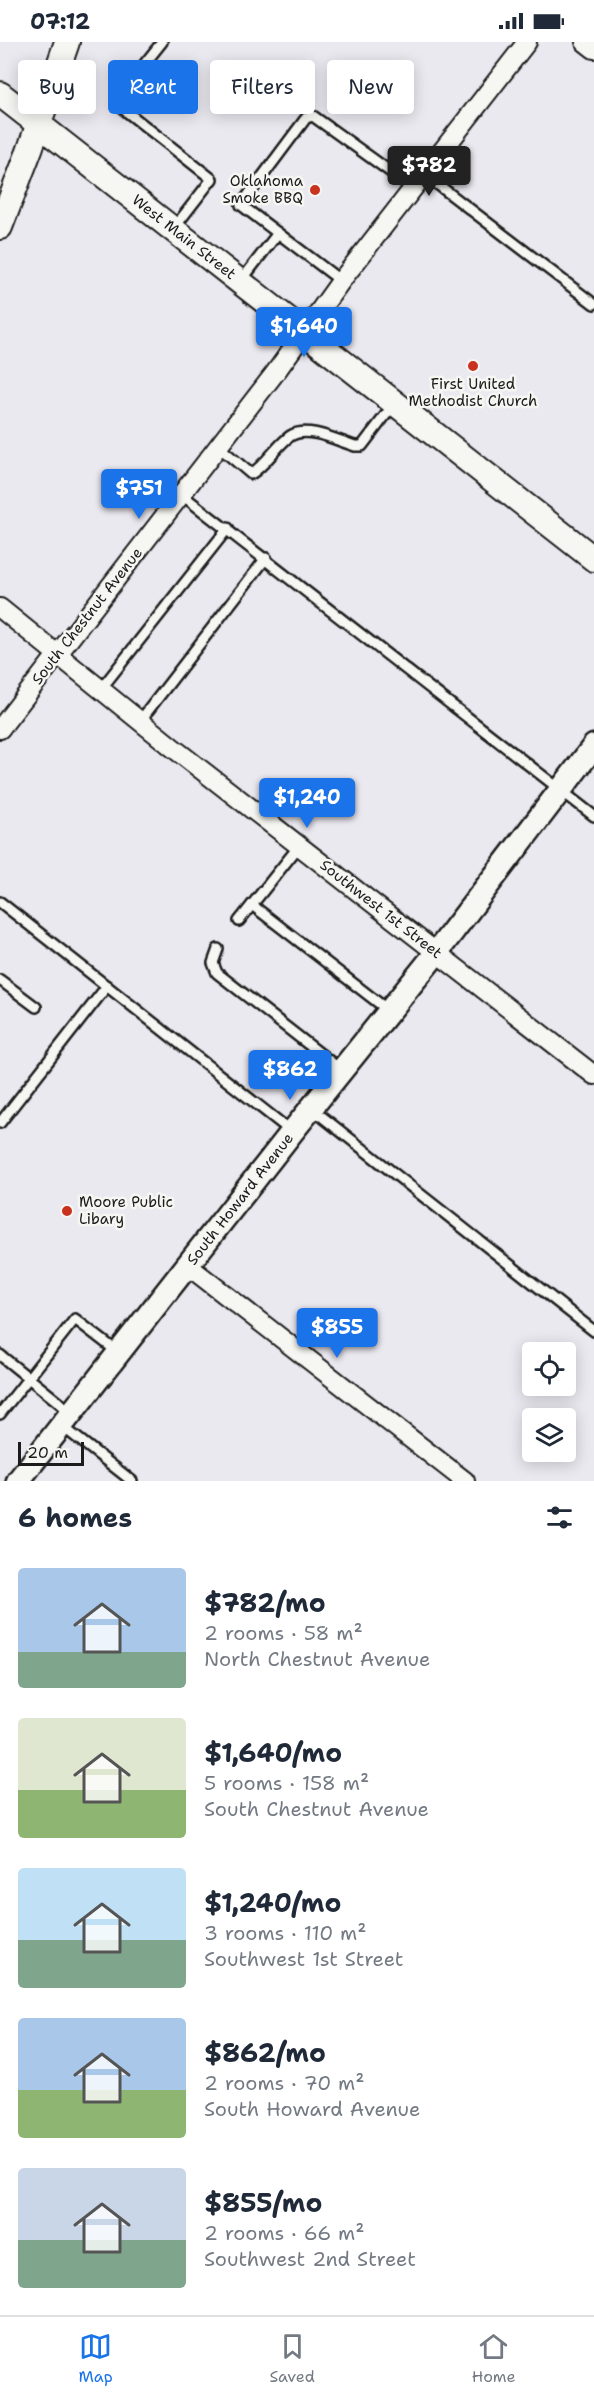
<!DOCTYPE html>
<meta charset="utf-8">
<style>
:root{--surface:#fff;--page:#f2f2f3;--text:#1f2937;--muted:#747a83;--line:#e0e1e3;--accent:#1a73e8}
body{margin:0;font-family:"Shantell Sans",sans-serif;background:var(--page);color:var(--text);height:100vh;display:flex;flex-direction:column;font-size:22px;white-space:nowrap}
*{box-sizing:border-box;margin:0}
p{font-size:20px;color:var(--muted)}
.icon{flex:none;width:33px;height:33px;fill:none;stroke:currentColor;stroke-width:2;stroke-linecap:round;stroke-linejoin:round}
.map{position:relative;height:1439px;overflow:hidden}
.drawer{display:flex;flex-direction:column;background:var(--surface);flex:1}
.drawer>*{flex:none}
.banner{position:absolute;left:18px;top:18px;width:558px;height:54px;display:flex;gap:12px}
.tools{position:absolute;left:522px;top:1300px;display:grid;gap:12px}
.tools a{display:grid;place-items:center;width:54px;height:54px;border-radius:6px;background:var(--surface);box-shadow:0 3px 15px #0003;font-size:30px}
.scale{position:absolute;left:18px;bottom:15px;width:66px;box-sizing:border-box;padding-left:6px;border:3px solid #1c1c1c;border-top:0;font-size:16px;line-height:21px;white-space:nowrap;color:#1c1c1c;-webkit-text-stroke:4px #f6f6f2;paint-order:stroke}
.price{position:absolute;translate:-50% -51px;padding:0 14px;border-radius:6px;background:var(--accent);color:#fff;font-size:20px;line-height:39px;filter:drop-shadow(0 2px 3px #0008)}
.price::after{content:'';position:absolute;left:50%;top:36px;width:18px;height:14px;margin-left:-9px;background:inherit;clip-path:polygon(0 0,100% 0,50% 100%)}
.price.active{background:#222;color:#fff}
ul{padding:0;list-style:none}
li{display:flex;align-items:center;gap:18px;height:150px;padding:0 18px}
li span{display:grid;place-items:center;flex:none;width:168px;height:120px;border-radius:6px;color:#555}
li>.icon{margin-inline-start:auto}
span .icon{width:72px;height:72px;fill:#fffc;stroke-width:1}
li b{font-size:26px}
h2{display:flex;justify-content:space-between;align-items:center;height:72px;padding:0 18px;font-size:26px}
.tag{padding:0 21px;border-radius:6px;background:var(--surface);box-shadow:0 3px 15px #0003;font-size:21px;line-height:54px}
.tag.active{background:var(--accent);color:#fff}
.status{display:flex;justify-content:space-between;align-items:center;height:42px;padding:0 30px;background:var(--surface);direction:ltr}
.status svg{height:16px;fill:currentColor}
.dock{display:flex;justify-content:space-around;align-items:center;height:84px;border-top:2px solid var(--line);background:var(--surface);font-size:16px;color:var(--muted)}
.dock a{display:grid;justify-items:center;gap:3px}
.dock .active{color:var(--accent)}
.map>svg:first-child{display:block}
</style>
<div class="status"><b>07:12</b><svg viewBox="0 0 49 12"><path d="M0 12V9h3v3zM5 12V6h3v6zM10 12V3h3v9zM15 12V0h3v12zM26 1h20v11H26zM47 4h2v5h-2z"/></svg></div>
<div class="map">
<svg width="594" height="1439" viewBox="0 0 594 1439">
<rect width="100%" height="100%" fill="#ebe9f0"/>
<filter id="ink" filterUnits="userSpaceOnUse"><feTurbulence type="fractalNoise" baseFrequency=".0167" numOctaves="2"/><feDisplacementMap in="SourceGraphic" scale="12" xChannelSelector="R" yChannelSelector="G"/><feConvolveMatrix kernelMatrix="1 2 1 2 8 2 1 2 1" color-interpolation-filters="sRGB"/></filter>
<g filter="url(#ink)">
<g fill="none" stroke-linecap="round" stroke-linejoin="round">
<defs>
<g id="service">
<path d="M162,0L118,55L122,66L212,137L174,186"/>
<path d="M424,132L594,262"/>
<path d="M241,239L278,191"/>
<path d="M341,239L241,163L306,76L313,74L413,146"/>
<path d="M218,404L251,432C266,423 280,399 292,393C309,384 338,399 355,404H362L394,362"/>
<path d="M181,452L594,774"/>
<path d="M101,647L228,486"/>
<path d="M140,679L266,516"/>
<path d="M0,860L292,1090"/>
<path d="M252,863L389,969"/>
<path d="M239,879L299,804"/>
<path d="M218,907L213,921L217,931L341,1028"/>
<path d="M0,938L36,965"/>
<path d="M311,1066L594,1289"/>
<path d="M0,1081L107,944"/>
<path d="M0,1313L72,1371"/>
<path d="M0,1372L75,1277L119,1311"/>
<path d="M62,1384L132,1439"/>
</g>
<g id="minor">
<path d="M585,0L594,7"/>
<path d="M0,566L172,705L594,1033"/>
<path d="M0,687L275,331L341,239L527,0"/>
<path d="M187,1223L465,1439"/>
</g>
<path id="tertiary" d="M18,1439L292,1090L437,910L594,704"/>
<g id="secondary">
<path d="M0,52L594,517"/>
<path d="M0,185L30,107L67,0"/>
</g>
</defs>
<!-- service casing -->
<use href="#service" stroke="#1c1c1c" stroke-width="14"/>
<!-- minor casing -->
<use href="#minor" stroke="#1c1c1c" stroke-width="22"/>
<!-- tertiary casing -->
<use href="#tertiary" stroke="#1c1c1c" stroke-width="27"/>
<!-- secondary casing -->
<use href="#secondary" stroke="#1c1c1c" stroke-width="28"/>
<!-- service -->
<use href="#service" stroke="#f6f6f2" stroke-width="9"/>
<!-- minor -->
<use href="#minor" stroke="#f6f6f2" stroke-width="18"/>
<!-- tertiary -->
<use href="#tertiary" stroke="#f6f6f2" stroke-width="22"/>
<!-- secondary -->
<use href="#secondary" stroke="#f6f6f2" stroke-width="24"/>
</g>
</g>
<!-- markers -->
<g fill="#c8321e" stroke="#f6f6f2" stroke-width="2">
<circle cx="315" cy="148" r="6"/>
<circle cx="473" cy="324" r="6"/>
<circle cx="67" cy="1169" r="6"/>
</g>
<g text-anchor="middle" dominant-baseline="central" stroke-width="5" stroke-linejoin="round" paint-order="stroke">
<!-- poi labels -->
<g font-size="15" fill="#1c1c1c" stroke="#f6f6f2" text-anchor="end">
<text x="303" y="139">Oklahoma<tspan x="303" dy="17">Smoke BBQ</tspan></text>
<text x="473" y="342" text-anchor="middle">First United<tspan x="473" dy="17">Methodist Church</tspan></text>
<text x="79" y="1160" text-anchor="start">Moore Public<tspan x="79" dy="17">Libary</tspan></text>
</g>
<!-- street labels -->
<g font-size="15" fill="#1c1c1c" stroke="#f6f6f2">
<text transform="translate(184 195) rotate(38)">West Main Street</text>
<text transform="translate(87 574) rotate(-52)">South Chestnut Avenue</text>
<text transform="translate(381 867) rotate(38)">Southwest 1st Street</text>
<text transform="translate(240 1157) rotate(-52)">South Howard Avenue</text>
</g>
</g>
</svg>
<div class="tools">
<a><svg class="icon" aria-label="locate" viewBox="0 0 24 24"><circle cx="12" cy="12" r="6"/><path d="M12 2v4M12 18v4M2 12h4M18 12h4"/></svg></a>
<a><svg class="icon" aria-label="layers" viewBox="0 0 24 24"><path d="M12 4l9 5-9 5-9-5zM3 14l9 5 9-5"/></svg></a>
</div>
<div class="scale">20 m</div>
<b class="price active" style="left:429px;top:155px">$782</b>
<b class="price" style="left:304px;top:316px">$1,640</b>
<b class="price" style="left:139px;top:478px">$751</b>
<b class="price" style="left:307px;top:787px">$1,240</b>
<b class="price" style="left:290px;top:1059px">$862</b>
<b class="price" style="left:337px;top:1317px">$855</b>
<div class="banner">
<a class="tag">Buy</a>
<a class="tag active">Rent</a>
<a class="tag">Filters</a>
<a class="tag">New</a>
</div>
</div>
<section class="drawer">
<h2>6 homes<svg class="icon" aria-label="filters" viewBox="0 0 24 24"><path d="M4 7h16M4 17h16"/><circle cx="9" cy="7" r="2"/><circle cx="15" cy="17" r="2"/></svg></h2>
<ul>
<li><span style="background:linear-gradient(#a9c7e8 70%,#7fa58c 0)"><svg class="icon" aria-label="home" viewBox="0 0 24 24"><path d="M3 11l9-7 9 7M6 9v11h12V9"/></svg></span><div><b>$782/mo</b><p>2 rooms · 58 m²</p><p>North Chestnut Avenue</p></div></li>
<li><span style="background:linear-gradient(#dfe7d0 60%,#8fb573 0)"><svg class="icon" aria-label="home" viewBox="0 0 24 24"><path d="M3 11l9-7 9 7M6 9v11h12V9"/></svg></span><div><b>$1,640/mo</b><p>5 rooms · 158 m²</p><p>South Chestnut Avenue</p></div></li>
<li><span style="background:linear-gradient(#bfe0f5 60%,#7fa58c 0)"><svg class="icon" aria-label="home" viewBox="0 0 24 24"><path d="M3 11l9-7 9 7M6 9v11h12V9"/></svg></span><div><b>$1,240/mo</b><p>3 rooms · 110 m²</p><p>Southwest 1st Street</p></div></li>
<li><span style="background:linear-gradient(#a9c7e8 60%,#8fb573 0)"><svg class="icon" aria-label="home" viewBox="0 0 24 24"><path d="M3 11l9-7 9 7M6 9v11h12V9"/></svg></span><div><b>$862/mo</b><p>2 rooms · 70 m²</p><p>South Howard Avenue</p></div></li>
<li><span style="background:linear-gradient(#c9d6e8 60%,#7fa58c 0)"><svg class="icon" aria-label="home" viewBox="0 0 24 24"><path d="M3 11l9-7 9 7M6 9v11h12V9"/></svg></span><div><b>$855/mo</b><p>2 rooms · 66 m²</p><p>Southwest 2nd Street</p></div></li>
</ul>
</section>
<nav class="dock">
<a class="active"><svg class="icon" aria-label="map" viewBox="0 0 24 24"><path d="M3 6l6-2 6 2 6-2v14l-6 2-6-2-6 2zM9 4v14M15 6v14"/></svg>Map</a>
<a><svg class="icon" aria-label="saved" viewBox="0 0 24 24"><path d="M7 4h10v16l-5-4-5 4z"/></svg>Saved</a>
<a><svg class="icon" aria-label="home" viewBox="0 0 24 24"><path d="M3 11l9-7 9 7M6 9v11h12V9"/></svg>Home</a>
</nav>
